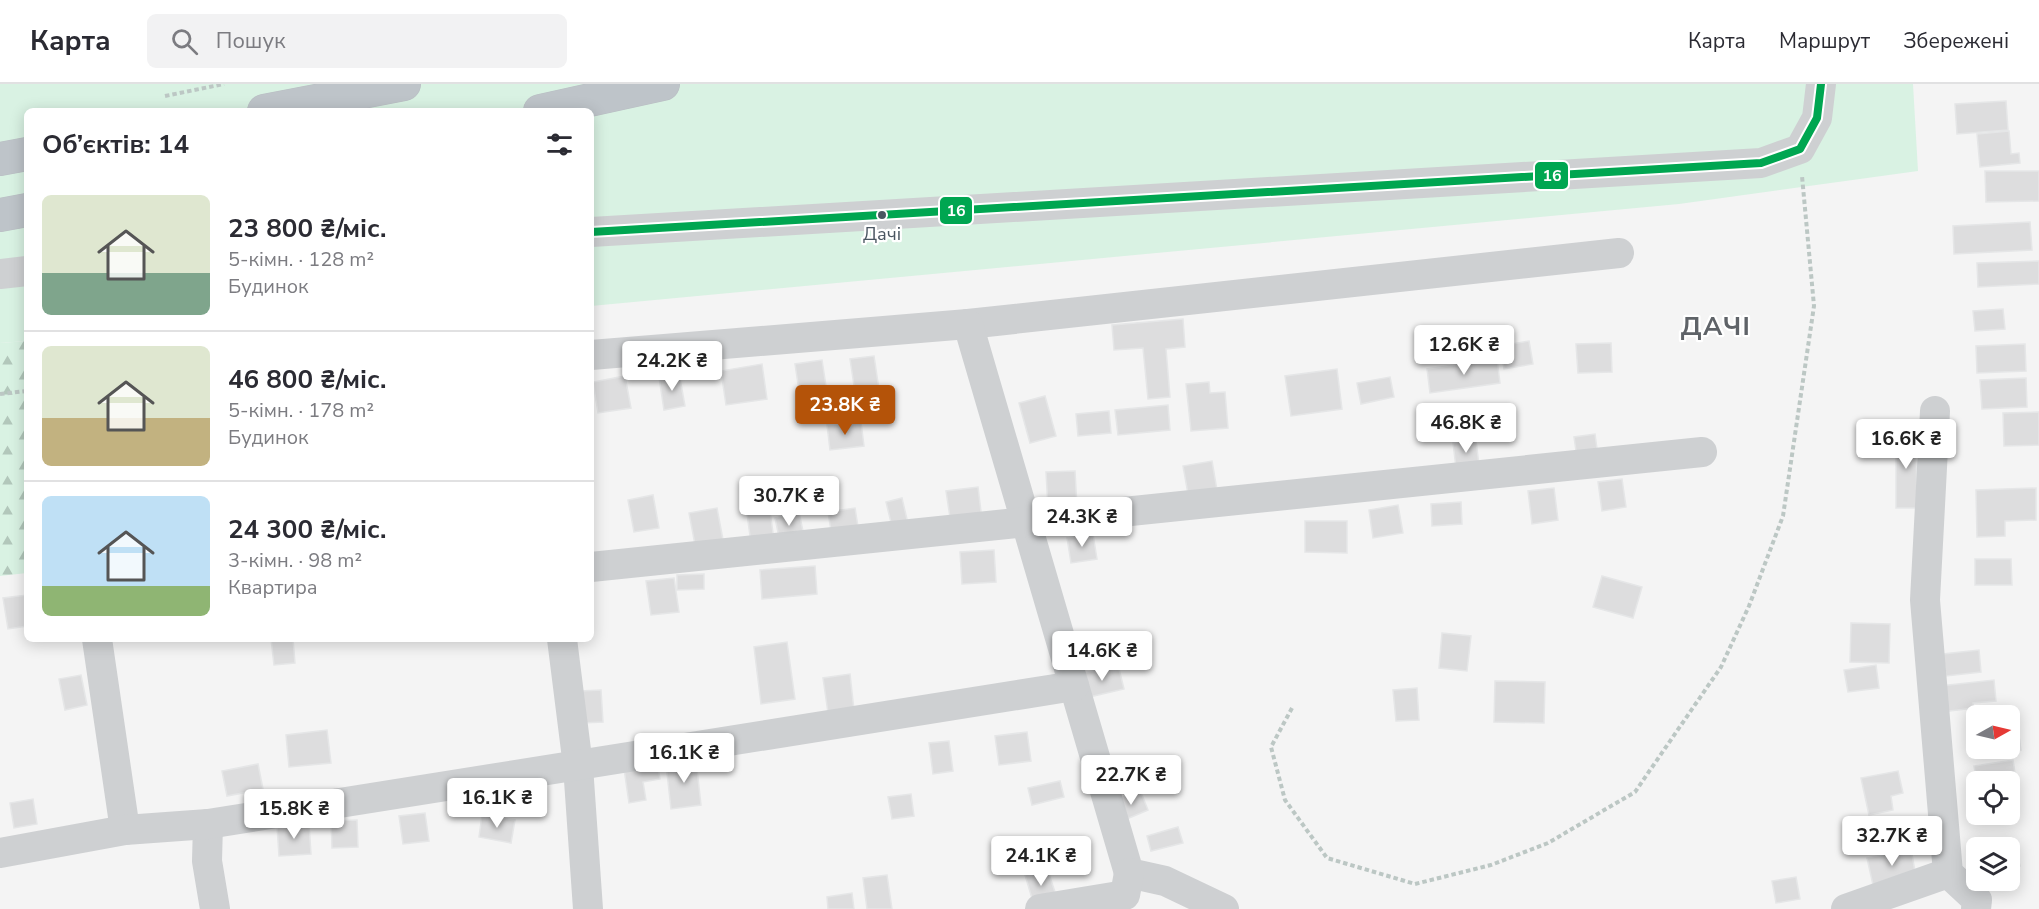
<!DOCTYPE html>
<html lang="uk">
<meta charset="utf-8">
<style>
:root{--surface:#fff;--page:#f2f2f3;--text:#2b2b33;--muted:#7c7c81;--line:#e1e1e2;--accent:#b45309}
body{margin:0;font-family:"Nunito Sans",sans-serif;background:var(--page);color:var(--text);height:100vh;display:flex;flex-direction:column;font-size:22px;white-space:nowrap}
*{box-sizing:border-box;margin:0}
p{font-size:20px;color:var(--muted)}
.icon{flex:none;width:33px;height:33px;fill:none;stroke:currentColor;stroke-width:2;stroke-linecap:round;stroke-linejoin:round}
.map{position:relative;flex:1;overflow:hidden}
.drawer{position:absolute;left:24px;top:24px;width:570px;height:534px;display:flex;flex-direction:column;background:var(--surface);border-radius:9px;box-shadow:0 3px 15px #0003}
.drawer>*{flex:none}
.needle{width:39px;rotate:82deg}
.buttons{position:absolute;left:1966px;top:621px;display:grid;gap:12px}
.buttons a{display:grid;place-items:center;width:54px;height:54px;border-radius:9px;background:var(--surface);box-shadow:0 3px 15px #0003;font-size:30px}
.price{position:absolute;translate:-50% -51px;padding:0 14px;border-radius:6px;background:#fff;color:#222;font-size:20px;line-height:39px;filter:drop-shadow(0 2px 3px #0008)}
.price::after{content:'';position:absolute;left:50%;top:36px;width:18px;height:14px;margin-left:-9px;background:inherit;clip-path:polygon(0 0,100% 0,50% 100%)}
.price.selected{background:var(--accent);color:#fff}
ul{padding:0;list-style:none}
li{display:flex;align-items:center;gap:18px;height:150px;padding:0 18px}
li+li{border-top:2px solid var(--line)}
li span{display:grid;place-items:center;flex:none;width:168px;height:120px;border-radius:9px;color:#555}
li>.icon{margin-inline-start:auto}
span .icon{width:72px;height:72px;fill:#fffc;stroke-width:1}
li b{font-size:26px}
h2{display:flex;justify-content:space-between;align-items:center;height:72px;padding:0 18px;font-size:26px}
header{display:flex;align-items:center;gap:36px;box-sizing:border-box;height:84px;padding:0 30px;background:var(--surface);border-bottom:2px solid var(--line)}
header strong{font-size:28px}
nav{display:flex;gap:33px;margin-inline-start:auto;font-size:21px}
.search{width:420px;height:54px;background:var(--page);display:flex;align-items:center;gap:15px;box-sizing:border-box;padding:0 21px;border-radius:9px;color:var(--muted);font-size:22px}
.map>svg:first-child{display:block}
</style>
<header>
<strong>Карта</strong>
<div class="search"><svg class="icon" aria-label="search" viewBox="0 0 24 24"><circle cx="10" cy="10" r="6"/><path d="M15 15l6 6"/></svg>Пошук</div>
<nav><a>Карта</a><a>Маршрут</a><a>Збережені</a></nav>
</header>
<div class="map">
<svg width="2039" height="825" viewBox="0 0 2039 825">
<defs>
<pattern id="forest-firs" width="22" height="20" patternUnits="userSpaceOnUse" patternTransform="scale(1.5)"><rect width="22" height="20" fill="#d9f2e3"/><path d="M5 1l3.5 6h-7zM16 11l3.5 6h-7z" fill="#b2c7bb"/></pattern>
</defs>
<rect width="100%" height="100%" fill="#f4f4f4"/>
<!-- green -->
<path fill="#d9f2e3" d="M0,0H1913L1918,87L1679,120L591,222V27H27V257L0,259Z"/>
<!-- forest -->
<path fill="url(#forest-firs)" d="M27,257V489L0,492V259Z"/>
<!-- building -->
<g fill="#ddddde" stroke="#e5e6e7" stroke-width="1.5">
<path d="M2006,17L2008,46L1957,50L1955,20Z"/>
<path d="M2009,47L2011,70L2019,69L2020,79L1980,83L1977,50Z"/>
<path d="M1985,87H2039V117L1986,118Z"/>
<path d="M2030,138L2032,166L1954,170L1953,142Z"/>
<path d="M2039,177V200L1978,203L1977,179Z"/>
<path d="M2003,225L2005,245L1975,247L1973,227Z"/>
<path d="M1183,235L1185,263L1166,265L1170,313L1148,315L1143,264L1114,266L1112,241Z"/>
<path d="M1529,257L1533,280L1504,285L1500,262Z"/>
<path d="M1611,259L1612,288L1578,289L1576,260Z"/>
<path d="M2025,260L2026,287L1977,289L1976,262Z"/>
<path d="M874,272L880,312L856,315L850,275Z"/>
<path d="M1497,275L1500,299L1430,309L1427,285Z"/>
<path d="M822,276L828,315L801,320L795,280Z"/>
<path d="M762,280L767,315L726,321L721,287Z"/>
<path d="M1337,285L1342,325L1291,332L1285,292Z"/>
<path d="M679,289L685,322L664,326L659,293Z"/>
<path d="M625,292L631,324L598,329L593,298Z"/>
<path d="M1390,293L1394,313L1361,320L1357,299Z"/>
<path d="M2026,294L2027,323L1982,325L1980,296Z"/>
<path d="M1209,298L1210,309L1225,308L1228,344L1191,347L1186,300Z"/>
<path d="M1045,312L1056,352L1030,359L1019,319Z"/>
<path d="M1168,321L1170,346L1118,351L1115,326Z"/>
<path d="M1109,327L1111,349L1078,352L1076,330Z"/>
<path d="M2039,328V361L2004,362L2003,329Z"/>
<path d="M861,338L864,362L830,366L827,341Z"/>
<path d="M1896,348H1916L1917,424H1896Z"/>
<path d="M1595,350L1598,372L1577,374L1574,353Z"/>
<path d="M1476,356L1479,381L1456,384L1453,359Z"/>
<path d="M1212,377L1217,406L1188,410L1183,382Z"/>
<path d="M1075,387L1077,423L1048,424L1046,388Z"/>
<path d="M1622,395L1626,423L1602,427L1598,398Z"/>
<path d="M978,403L982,436L951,440L946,407Z"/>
<path d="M1554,404L1558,436L1532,440L1528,407Z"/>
<path d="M2036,404V436L2005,437V452L1977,453L1976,406Z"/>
<path d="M653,411L659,444L634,448L628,416Z"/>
<path d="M902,414L909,444L893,447L886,418Z"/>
<path d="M1461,418L1462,440L1432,442L1431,420Z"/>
<path d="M1398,421L1403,449L1373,454L1369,426Z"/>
<path d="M717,424L724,461L696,466L689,429Z"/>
<path d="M855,424L859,449L832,453L828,428Z"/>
<path d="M770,427L774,456L751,459L747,430Z"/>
<path d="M799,428L804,452L780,458L775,434Z"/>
<path d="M1305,437H1347V469L1305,468Z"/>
<path d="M1093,450L1097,475L1071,479L1067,454Z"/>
<path d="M994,466L996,498L962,500L960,468Z"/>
<path d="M1975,475H2011L2012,501H1975Z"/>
<path d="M815,482L817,510L762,515L760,486Z"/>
<path d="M704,490V505L677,506V491Z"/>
<path d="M1602,492L1642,503L1633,534L1593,523Z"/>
<path d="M674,494L679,528L651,531L646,497Z"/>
<path d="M27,511V542L8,545L3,514Z"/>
<path d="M1851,539L1890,540L1889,579L1850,578Z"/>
<path d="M1442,549L1471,552L1467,587L1439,584Z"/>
<path d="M271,555H293L295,579L274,581Z"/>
<path d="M787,558L795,615L761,620L754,563Z"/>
<path d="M1979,566L1981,588L1946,592L1943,570Z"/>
<path d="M1118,581L1124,605L1085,614L1079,590Z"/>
<path d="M1876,581L1879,604L1848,608L1844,586Z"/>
<path d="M850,590L854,626L828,629L823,594Z"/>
<path d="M81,591L87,621L65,626L59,595Z"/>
<path d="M1994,596L1996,617L1973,619L1974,624L1942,628L1940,602Z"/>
<path d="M1495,597L1545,598L1544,639L1494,638Z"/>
<path d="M1417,604L1419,636L1396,637L1393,606Z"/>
<path d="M601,606L603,638L582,639L580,607Z"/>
<path d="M2018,645L2021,666L1983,670V664H2010V646Z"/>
<path d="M327,646L331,679L289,683L286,651Z"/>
<path d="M1027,648L1031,677L999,681L995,652Z"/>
<path d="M949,657L953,687L933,690L929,659Z"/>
<path d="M656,672L660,695L643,698L646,716L629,719L623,678Z"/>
<path d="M696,676L701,721L671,725L666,680Z"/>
<path d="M2013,676L2017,702L2010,703V698H1977V699L1974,682Z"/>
<path d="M258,680L263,705L227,712L222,687Z"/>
<path d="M1898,687L1903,709L1891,712L1893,726L1869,731L1861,694Z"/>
<path d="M1060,697L1064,713L1032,721L1028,704Z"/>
<path d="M1140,706L1148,726L1122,737L1114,717Z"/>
<path d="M911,710L914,732L892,735L888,713Z"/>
<path d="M33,715L37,740L14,744L10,719Z"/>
<path d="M425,729L429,757L403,760L399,732Z"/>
<path d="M1978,730H2008L2009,734L1979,738Z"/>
<path d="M482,731L515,736L511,759L479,753Z"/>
<path d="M357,736L358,763L332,764L331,737Z"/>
<path d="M309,740L311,770L279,772L277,742Z"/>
<path d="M1178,743L1183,759L1151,767L1147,752Z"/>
<path d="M2013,754L2020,782L2010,785V764H1977Z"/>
<path d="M1911,765L1916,793L1873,801L1867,774Z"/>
<path d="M1047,784L1057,814L1034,821L1025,791Z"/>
<path d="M887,791L892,825H867L863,794Z"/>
<path d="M1796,793L1800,815L1776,819L1772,797Z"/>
<path d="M852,809L854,825H828L827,813Z"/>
</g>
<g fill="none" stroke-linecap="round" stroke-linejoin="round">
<defs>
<g id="highway">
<path d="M264,27L404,0"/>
<path d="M540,27L663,0"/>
<path d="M0,75L27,70"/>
<path d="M0,131L27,126"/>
</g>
</defs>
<!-- highway casing -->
<use href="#highway" stroke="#b9bec3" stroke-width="34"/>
<!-- path -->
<g stroke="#bcc7c4" stroke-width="4" stroke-dasharray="4.5 3" stroke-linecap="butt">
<path d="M165,12L224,0"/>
<path d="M0,310L27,307"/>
<path d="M1292,624L1271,663L1285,716L1327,774L1415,800L1491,781L1548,759L1635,708L1721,583L1749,522L1783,432L1814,222L1802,92"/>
</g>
<!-- minor -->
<g stroke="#ced0d2" stroke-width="30">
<path d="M591,148L1761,79L1800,65L1817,34L1821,0"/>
<path d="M0,190L27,187"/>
<path d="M968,240L1619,169"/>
<path d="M591,271L968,240L1129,789L1165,797L1224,825"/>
<path d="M1935,327L1925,516L1948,789L1977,816L1976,825"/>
<path d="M591,483L1702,368"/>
<path d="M97,555L125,746"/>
<path d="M562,555L578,682L588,825"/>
<path d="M208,740L207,777L215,825"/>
<path d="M0,769L125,746L208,740L1074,602"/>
<path d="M1040,825L1125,811L1129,789"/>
<path d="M1846,825L1948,789"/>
</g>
<!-- highway -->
<use href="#highway" stroke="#bec4c9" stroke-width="33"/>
<defs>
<path id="bus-1" d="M591,148L1761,79L1800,65L1817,34L1821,0"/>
</defs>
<!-- bus-1 casing -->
<use href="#bus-1" stroke="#fff" stroke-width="12"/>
<!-- bus-1 -->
<use href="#bus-1" stroke="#00a651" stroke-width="8"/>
</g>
<!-- markers -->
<circle fill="#4a5661" stroke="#fff" stroke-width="2" cx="882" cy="131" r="5"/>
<g text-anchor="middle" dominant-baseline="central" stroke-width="4.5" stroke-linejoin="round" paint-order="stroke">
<!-- bus labels -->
<g font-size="18" fill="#4a5661" stroke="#fff">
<text x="882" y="150">Дачі</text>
</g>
<!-- district labels -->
<g font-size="26" font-weight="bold" letter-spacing="1.5" fill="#5f6368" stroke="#fff">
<text x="1716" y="242">ДАЧІ</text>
</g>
</g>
<g stroke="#fff" stroke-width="2">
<rect x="1534" y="77" width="35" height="29" rx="6" fill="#00a651"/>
<rect x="939" y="112" width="34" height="29" rx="6" fill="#00a651"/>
</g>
<g font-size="16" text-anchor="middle" font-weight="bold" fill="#fff">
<text x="1552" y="97">16</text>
<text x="956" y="132">16</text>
</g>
</svg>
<div class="buttons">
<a><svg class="needle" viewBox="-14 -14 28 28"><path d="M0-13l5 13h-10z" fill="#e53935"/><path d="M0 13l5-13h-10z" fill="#7c7c81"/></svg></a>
<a><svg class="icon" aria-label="locate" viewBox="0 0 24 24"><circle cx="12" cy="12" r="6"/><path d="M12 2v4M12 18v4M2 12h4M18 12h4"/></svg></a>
<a><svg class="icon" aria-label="layers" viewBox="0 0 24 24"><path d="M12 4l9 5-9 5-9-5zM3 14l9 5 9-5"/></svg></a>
</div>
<b class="price" style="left:1464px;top:292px">12.6K ₴</b>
<b class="price" style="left:672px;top:308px">24.2K ₴</b>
<b class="price selected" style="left:845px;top:352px">23.8K ₴</b>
<b class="price" style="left:1466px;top:370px">46.8K ₴</b>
<b class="price" style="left:1906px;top:386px">16.6K ₴</b>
<b class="price" style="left:789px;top:443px">30.7K ₴</b>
<b class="price" style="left:1082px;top:464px">24.3K ₴</b>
<b class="price" style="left:1102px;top:598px">14.6K ₴</b>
<b class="price" style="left:684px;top:700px">16.1K ₴</b>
<b class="price" style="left:1131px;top:722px">22.7K ₴</b>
<b class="price" style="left:497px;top:745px">16.1K ₴</b>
<b class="price" style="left:294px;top:756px">15.8K ₴</b>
<b class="price" style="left:1892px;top:783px">32.7K ₴</b>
<b class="price" style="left:1041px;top:803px">24.1K ₴</b>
<section class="drawer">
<h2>Об’єктів: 14<svg class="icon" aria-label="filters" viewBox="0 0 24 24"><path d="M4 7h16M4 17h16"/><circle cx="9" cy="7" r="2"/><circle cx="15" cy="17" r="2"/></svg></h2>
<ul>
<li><span style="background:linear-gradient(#dfe7d0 65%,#7fa58c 0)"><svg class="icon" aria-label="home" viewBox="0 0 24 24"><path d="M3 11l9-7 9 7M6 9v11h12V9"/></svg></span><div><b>23 800 ₴/міс.</b><p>5-кімн. · 128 m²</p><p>Будинок</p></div></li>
<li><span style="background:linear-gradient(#dfe7d0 60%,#c2b280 0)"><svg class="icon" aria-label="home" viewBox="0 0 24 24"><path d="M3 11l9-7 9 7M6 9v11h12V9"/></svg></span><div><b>46 800 ₴/міс.</b><p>5-кімн. · 178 m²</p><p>Будинок</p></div></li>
<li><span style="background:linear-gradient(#bfe0f5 75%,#8fb573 0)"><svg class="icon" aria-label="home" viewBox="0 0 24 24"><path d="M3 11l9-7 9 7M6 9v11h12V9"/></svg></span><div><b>24 300 ₴/міс.</b><p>3-кімн. · 98 m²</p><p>Квартира</p></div></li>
</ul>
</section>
</div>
